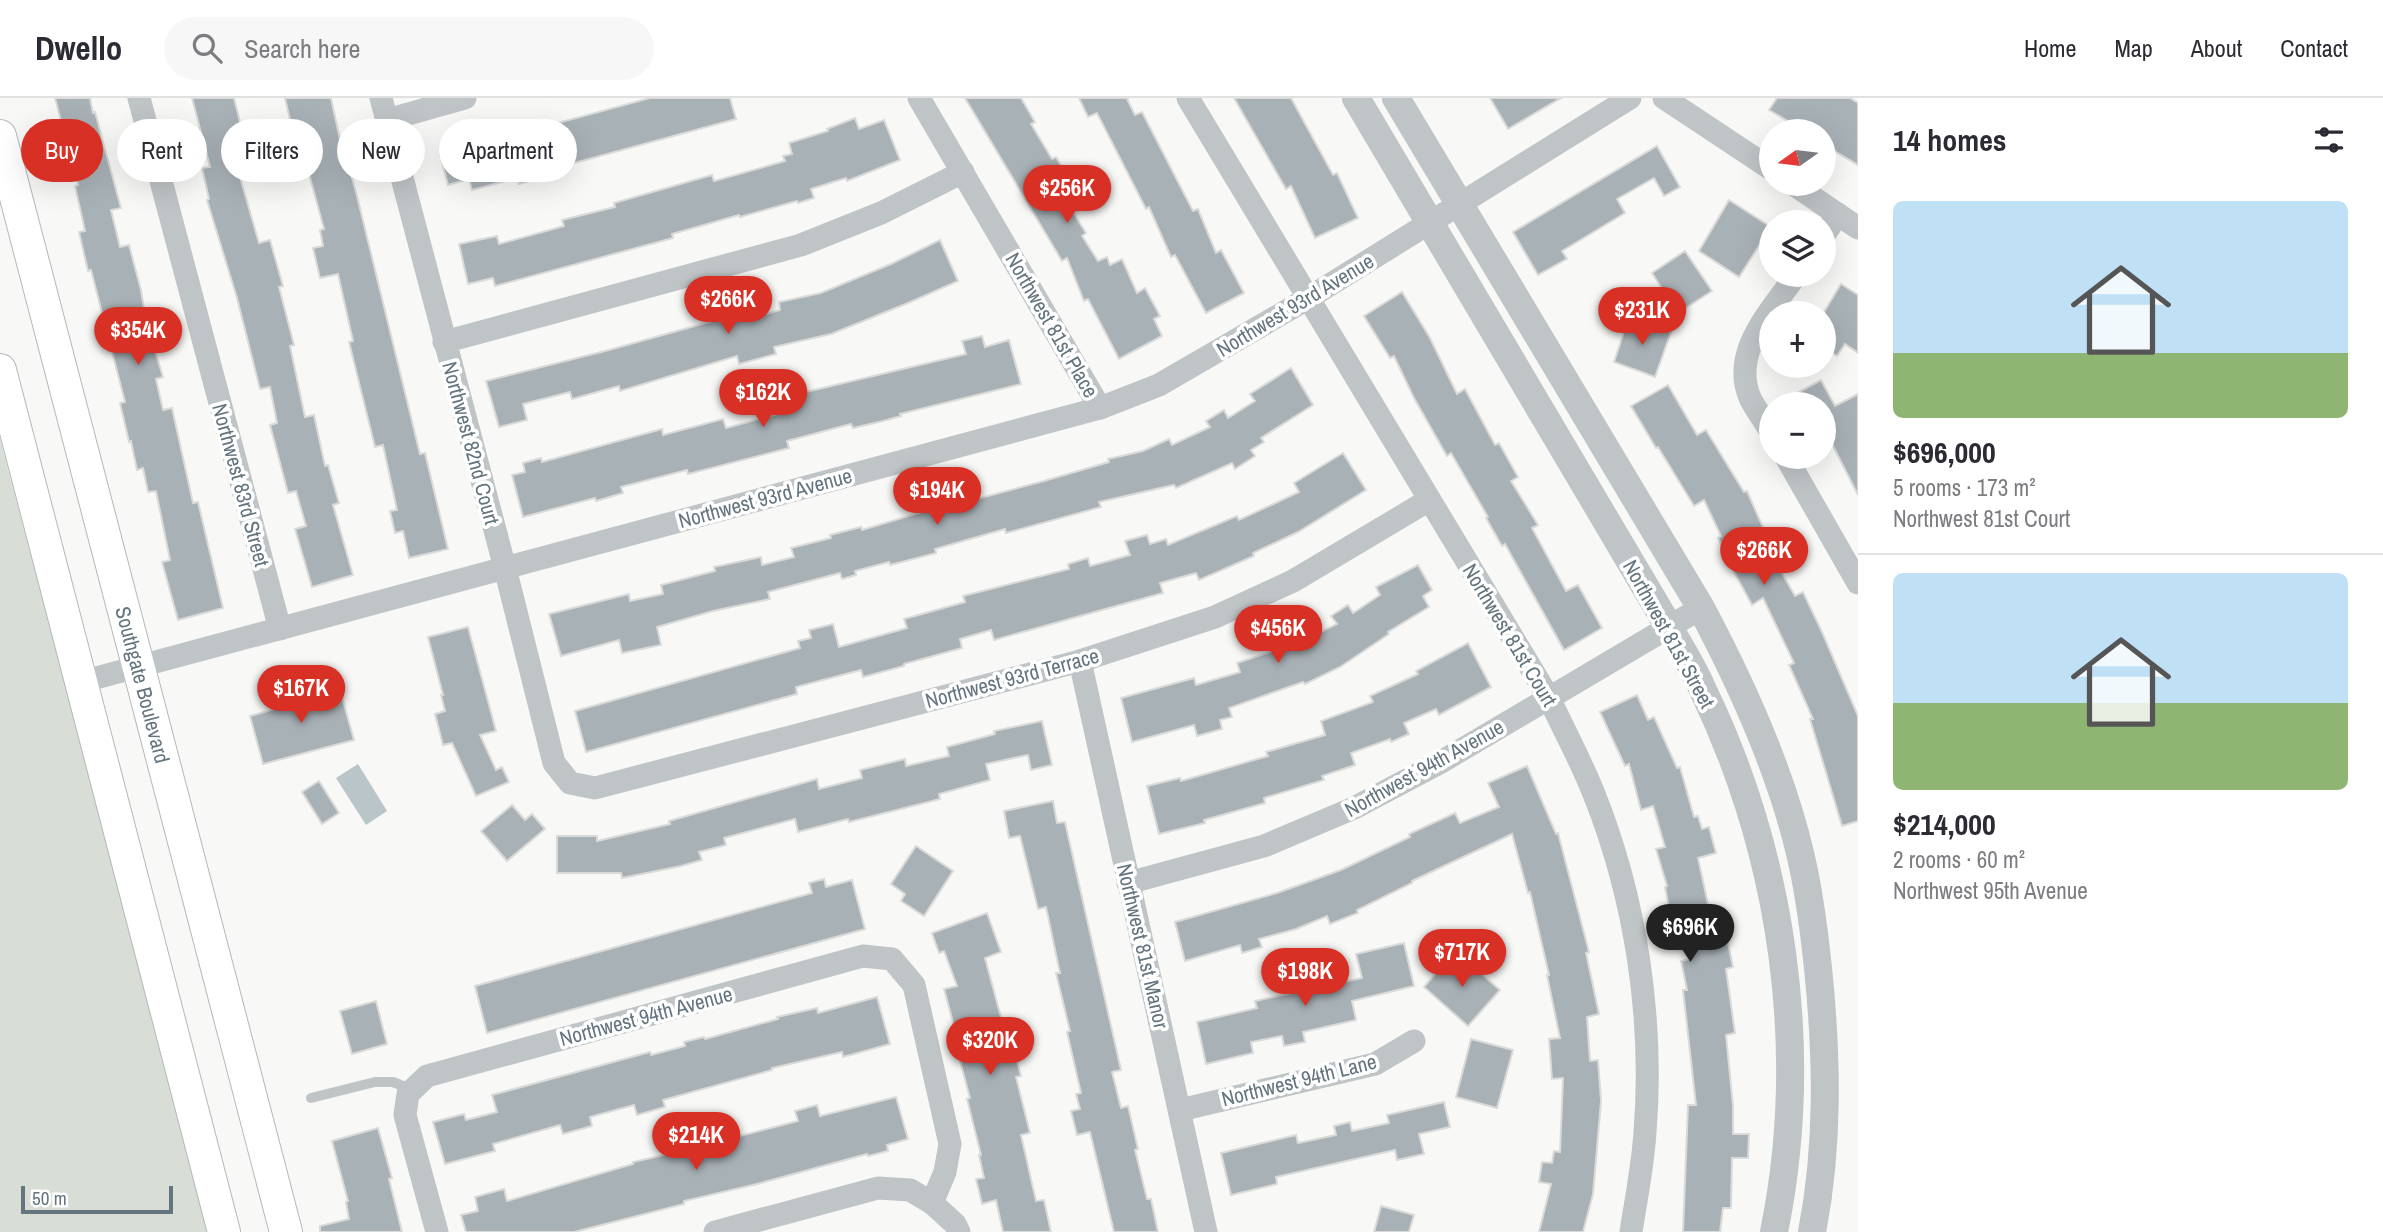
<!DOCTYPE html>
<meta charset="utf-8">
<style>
:root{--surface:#fff;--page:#f7f7f7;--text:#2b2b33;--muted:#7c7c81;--line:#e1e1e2;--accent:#d93025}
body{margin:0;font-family:"Archivo Narrow",sans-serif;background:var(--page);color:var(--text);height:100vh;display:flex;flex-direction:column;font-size:26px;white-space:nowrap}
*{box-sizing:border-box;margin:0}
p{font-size:23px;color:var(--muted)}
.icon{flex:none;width:38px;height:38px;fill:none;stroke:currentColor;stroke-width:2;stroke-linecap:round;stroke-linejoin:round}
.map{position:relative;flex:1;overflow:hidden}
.side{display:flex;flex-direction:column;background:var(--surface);width:525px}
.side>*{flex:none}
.guide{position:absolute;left:21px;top:21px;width:665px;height:63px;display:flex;gap:14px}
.needle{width:46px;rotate:256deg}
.buttons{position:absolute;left:1759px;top:21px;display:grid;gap:14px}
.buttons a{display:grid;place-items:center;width:77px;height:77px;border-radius:50%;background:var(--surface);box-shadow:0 7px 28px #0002;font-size:35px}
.scale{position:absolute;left:21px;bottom:18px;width:152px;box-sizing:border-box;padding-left:7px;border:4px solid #64757f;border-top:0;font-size:19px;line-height:24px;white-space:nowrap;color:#64757f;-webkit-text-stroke:5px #fff;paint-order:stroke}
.price{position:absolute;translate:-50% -60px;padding:0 16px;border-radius:24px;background:var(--accent);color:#fff;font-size:23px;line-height:46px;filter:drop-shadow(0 2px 4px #0008)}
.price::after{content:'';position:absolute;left:50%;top:42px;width:21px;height:16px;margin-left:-10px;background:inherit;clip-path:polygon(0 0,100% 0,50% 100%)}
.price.current{background:#222;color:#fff}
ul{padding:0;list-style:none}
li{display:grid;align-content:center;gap:14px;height:371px;padding:0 35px}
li+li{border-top:2px solid var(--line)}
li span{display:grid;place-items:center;height:217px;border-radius:10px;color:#555}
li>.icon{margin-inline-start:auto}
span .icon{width:126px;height:126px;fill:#fffc;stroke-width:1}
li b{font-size:30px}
h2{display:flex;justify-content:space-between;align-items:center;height:84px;padding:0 35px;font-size:30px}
.chip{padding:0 24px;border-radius:32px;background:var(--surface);box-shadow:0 7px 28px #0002;font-size:24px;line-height:63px}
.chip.current{background:var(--accent);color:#fff}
header{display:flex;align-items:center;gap:42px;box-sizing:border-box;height:98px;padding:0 35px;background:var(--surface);border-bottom:2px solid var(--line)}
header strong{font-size:33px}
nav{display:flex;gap:38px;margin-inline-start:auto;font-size:24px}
.search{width:490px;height:63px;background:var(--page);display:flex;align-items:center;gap:18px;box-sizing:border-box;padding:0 24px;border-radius:38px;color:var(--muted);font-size:26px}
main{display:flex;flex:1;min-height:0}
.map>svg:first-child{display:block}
</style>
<header>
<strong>Dwello</strong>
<div class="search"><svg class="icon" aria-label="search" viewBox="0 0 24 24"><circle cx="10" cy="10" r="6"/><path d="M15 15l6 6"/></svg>Search here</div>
<nav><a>Home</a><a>Map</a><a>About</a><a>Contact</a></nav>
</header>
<main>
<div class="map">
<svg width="1858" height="1134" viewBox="0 0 1858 1134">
<rect width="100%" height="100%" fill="#f8f8f6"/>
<!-- green -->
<path fill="#d8ddd5" d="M0,341L27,443L209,1134H0Z"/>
<!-- water -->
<path fill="#b9c5c9" d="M358,666L387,713L366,727L336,680Z"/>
<!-- building -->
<g fill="#a8b1b6" stroke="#dadad8" stroke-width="2">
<path d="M55,0H90L93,15L95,14L121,110L111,112L120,149L129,147L141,192L146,223L163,279L156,281L163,312L172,310L193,405L198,404L223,510L178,522L162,464L170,462L156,393L148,394L143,370L137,372L131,343L129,344L120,305L125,304L91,172L88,173L79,134L85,133L75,88L78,87Z"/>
<path d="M192,0H234L253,76L240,79L259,145L270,142L283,188L279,189L294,247L290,248L305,319L314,317L325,368L328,367L339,405L333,407L353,477L312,489L295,431L306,428L296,393L288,395L270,327L277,325L270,289L260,291L237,200L207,102L209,101L202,70L210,69Z"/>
<path d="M285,0H331L347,74L350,73L357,98L420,356L425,355L448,451L409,460L403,433L395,435L390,413L397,412L383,347L375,349L349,244L353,243L338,176L320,180L313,150L323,148L320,132L324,131L306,65L300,66Z"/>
<path d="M650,0H730L736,21L563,68L564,73L519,86L517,80L472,92L469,81L448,87L440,57Z"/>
<path d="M965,0H1021L1035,24L1031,26L1052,61L1056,59L1075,91L1063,98L1086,135L1082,138L1098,163L1107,159L1110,167L1122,161L1137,195L1145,190L1160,218L1154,221L1162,238L1119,261L1088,201L1084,203L1067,160L1062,163Z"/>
<path d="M1079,0H1129L1127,1L1135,17L1142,14L1193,113L1198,111L1216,155L1221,152L1244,195L1206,215L1175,157L1171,159L1149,109L1146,111L1097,15L1088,19Z"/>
<path d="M1234,0H1291L1333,77L1337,75L1358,120L1315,140L1291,88L1286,91Z"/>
<path d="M1490,0H1561L1508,31Z"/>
<path d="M1777,0H1850L1858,5V67L1824,47V33H1805L1769,12Z"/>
<path d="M855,20L859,31L884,22L900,62L847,83L846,80L811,91L814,100L798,105L797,103L740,119L739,117L672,136L673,140L495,188L493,180L468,186L459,146L497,138L499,146L564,128L562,122L615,109L614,105L712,77L714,83L785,63L783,58L792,56L789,45L828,33L827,31Z"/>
<path d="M1657,48L1680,89L1664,98L1654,80L1617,101L1625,115L1562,153L1567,161L1538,177L1513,134Z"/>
<path d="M1729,102L1771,129L1739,179L1699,153Z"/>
<path d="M940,142L958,183L908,205L831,236L774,249L776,256L739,266L737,258L620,293L619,288L572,301L570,294L523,306L527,322L499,329L486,283L609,252L727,219L726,217L742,213L744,222L780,212L779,204L821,195L891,166Z"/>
<path d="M1685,153L1712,193L1678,215L1652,175Z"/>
<path d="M1841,186L1858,197V255L1845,246L1837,258L1824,250V214Z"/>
<path d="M1402,194L1430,240L1457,296L1465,291L1495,347L1499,345L1518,379L1511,383L1538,427L1532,430L1566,493L1578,487L1602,530L1564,552L1505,446L1502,448L1486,420L1488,419L1451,355L1447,358L1414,300L1394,258L1390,260L1364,218Z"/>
<path d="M1629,219L1671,234L1655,279L1614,264Z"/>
<path d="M982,238L985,249L1009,242L1021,286L900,316L901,318L883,323L853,330L851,326L787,343L789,350L688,376L687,372L621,389L623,395L596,403L595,400L523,419L512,377L525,374L523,365L541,360L542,364L662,331L663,337L723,321L726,330L793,312L789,298L966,256L962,243Z"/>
<path d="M1291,270L1313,307L1261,340L1264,344L1251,352L1255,358L1235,371L1232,365L1176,390L1174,387L1099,404L1101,409L1006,435L1005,431L935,451L936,455L890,467L889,464L855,473L856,477L842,481L840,475L768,494L770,501L713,513L657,529L661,547L622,555L619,542L561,558L549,516L629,496L630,503L663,496L661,487L715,473L714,469L761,459L762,467L794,459L791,450L831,440L830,437L861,429L862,432L972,399L973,402L1044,383L1109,364L1108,361L1143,353L1169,341L1172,347L1210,329L1206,323L1224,312L1228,320L1255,303L1250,296Z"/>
<path d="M1821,282L1835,308L1858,296V397L1831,344L1824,348V306H1806L1799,294Z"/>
<path d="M1668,287L1697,337L1706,332L1744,394L1747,393L1771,448L1773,447L1784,467L1779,470L1795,498L1803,494L1822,534L1858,618V723L1842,728L1810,621H1813L1789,567L1794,565L1763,500L1752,507L1734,474L1718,440L1721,438L1704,402L1694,408L1658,349L1656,350L1631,308Z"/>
<path d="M1343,355L1366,392L1298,434L1253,455L1254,458L1199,482L1196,475L1160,485L1163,495L994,542L991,532L960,541L962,550L904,566V568L863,579L861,572L796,589L797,596L586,654L575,613L800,550L798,543L811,540L809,532L833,526L839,549L907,530L904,521L965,504L963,498L1069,471L1068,466L1088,460L1090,468L1130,457L1125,443L1147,437L1150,446L1166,441L1168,447L1237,418L1239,422L1299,394L1294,385Z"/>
<path d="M1418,467L1432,492L1423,498L1429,509L1388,534L1389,536L1340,569L1305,586L1303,584L1229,610L1232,619L1220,622L1222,631L1197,638L1194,627L1132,644L1121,600L1194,580L1196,587L1240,574L1237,565L1300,544L1337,526L1331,518L1348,507L1353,515L1380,497L1376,489Z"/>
<path d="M468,529L496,633L480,637L496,672L502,669L509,684L476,698L452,645L443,647L435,616L445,613L441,597H443L428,539Z"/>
<path d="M1468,545L1491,589L1439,617L1436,611L1404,625L1409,636L1391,644L1390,641L1351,655L1355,667L1322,678L1324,682L1264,700L1265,705L1204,722L1205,725L1159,736L1147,688L1180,680L1181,683L1268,658L1266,654L1325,637L1321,623L1373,604L1370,598L1418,576L1416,573Z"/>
<path d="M299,585L304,601L340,592L354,642L263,666L250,618L285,608L280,590Z"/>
<path d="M1637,597L1648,622L1654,619L1677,670L1680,669L1694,719L1698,718L1702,731L1709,729L1716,755L1698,760L1714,834L1725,831L1733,869L1726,871L1735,935L1726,937L1733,1008V1036H1749L1748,1060H1732L1731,1110H1723L1720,1134H1683L1688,1007H1696L1683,892H1687L1681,863L1689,861L1680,819L1671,821L1665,789L1667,788L1656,751L1665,749L1653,708L1641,712L1629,666L1625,668L1600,614Z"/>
<path d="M1042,623L1052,667L1031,672L1028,657L986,666L990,682L939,696L940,701L849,724L848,721L798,734L795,721L724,740L726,747L699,754L702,762L681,768L622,780L621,775H557V738H597V743L670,726L669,723L817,681L819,691L862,680L860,672L905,661L906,668L949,658L947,649L995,636L994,633Z"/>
<path d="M1527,668L1556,736L1558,735L1589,854L1586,855L1599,916L1587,919L1590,963L1598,962L1601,1003L1593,1096L1583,1134H1539L1551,1086L1539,1084L1542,1064L1552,1065L1554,1053L1560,1054L1563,980L1552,981L1549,941L1560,940L1547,877H1549L1530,794L1528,795L1512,736L1412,783V785L1357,812L1358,815L1330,826L1327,818L1296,831L1259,841L1262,849L1242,855L1240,847L1185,863L1175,824L1277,795L1341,772L1410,739L1409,736L1455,715L1460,725L1499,709L1488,685Z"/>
<path d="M319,683L339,715L322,726L302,694Z"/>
<path d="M1053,703L1057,725L1065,724L1121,972L1112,974L1121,1010L1128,1008L1138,1051L1135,1052L1147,1101H1151L1158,1134H1114L1090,1034L1077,1037L1071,1013L1080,1011L1076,996L1081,995L1067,934L1070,933L1056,875H1060L1046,809L1038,811L1020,738L1009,740L1004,713Z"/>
<path d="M512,707L525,722L532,716L545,731L507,763L481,733Z"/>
<path d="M916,748L953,773L924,818L901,803L905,796L891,786Z"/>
<path d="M824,781L826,789L852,782L865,831L487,935L475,888L812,795L809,785Z"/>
<path d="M987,815L1001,854L985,860L1009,949L1013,948L1021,978L1016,979L1030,1035L1021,1037L1036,1103L1044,1102L1051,1134H1003L996,1102L982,1106L976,1081L984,1080L979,1057H981L967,1001L970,1000L955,944L958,943L944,891L957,888L944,853L939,855L932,835Z"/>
<path d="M1404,845L1414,888L1352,903L1356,922L1303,934L1305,944L1284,948L1282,938L1251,944L1253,955L1206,966L1197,924L1257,910L1255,903L1362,880L1356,856Z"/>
<path d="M1455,853L1500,892L1468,928L1424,889Z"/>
<path d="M877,899L890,946L843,959L842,954L772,970V972L663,1002L665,1009L637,1017L634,1007L590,1019L592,1028L563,1036L560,1027L493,1046L495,1053L445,1066L433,1024L464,1016L466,1022L497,1014L492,997L650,954L651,957L685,948L684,944L704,939L705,941L778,921L777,919L817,910L818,915Z"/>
<path d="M376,903L387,946L352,956L340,913Z"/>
<path d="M1471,941L1513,952L1497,1010L1456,999Z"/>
<path d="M896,999L908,1041L887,1047L888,1053L868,1058L867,1056L757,1086L684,1103V1106L574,1134H466L461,1117L478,1113L475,1099L504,1091L507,1103L633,1066V1064L686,1052L685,1045L712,1038L713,1045L798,1023L795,1013L817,1007L820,1018Z"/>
<path d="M1444,1004L1450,1029L1419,1036L1424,1056L1397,1062L1395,1052L1276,1079L1277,1086L1231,1097L1221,1055L1296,1037L1298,1045L1336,1037L1334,1028L1350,1024L1352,1033L1389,1025L1387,1017Z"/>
<path d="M378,1030L392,1080L389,1081L402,1134H320V1128L349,1121L346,1104L348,1103L332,1043Z"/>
<path d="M1381,1108L1414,1117L1409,1134H1374Z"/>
</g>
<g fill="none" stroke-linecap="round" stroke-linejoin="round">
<defs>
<g id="secondary">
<path id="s1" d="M0,38L286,1134"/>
<path d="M0,272L224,1134"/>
</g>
</defs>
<!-- secondary casing -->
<use href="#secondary" stroke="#b2b8bc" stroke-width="34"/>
<!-- service -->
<path stroke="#bfc4c7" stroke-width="10" d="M311,1000L375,984H393L413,992"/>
<!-- minor -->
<g stroke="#bfc4c7" stroke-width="23">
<path d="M139,0L280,531"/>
<path d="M381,0L505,470L554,665L570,685L595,690L1080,563L1215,519L1293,483L1429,402"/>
<path d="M919,0L1100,310"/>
<path d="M1188,0L1549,600C1564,632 1581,663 1594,696C1636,801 1654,921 1645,1034C1643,1067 1636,1101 1631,1134"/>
<path d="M1664,0L1771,71"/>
<path d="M387,22L465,0"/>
<path d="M1793,86L1858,130"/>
<path d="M1824,137L1838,116"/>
<path d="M444,244L801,147L881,115L963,74"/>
<path d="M1771,334C1765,324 1757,313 1751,302C1729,255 1771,213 1796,177"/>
<path d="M1786,359L1858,485"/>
<path d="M1080,563L1206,1134"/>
<path d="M81,584L1100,310L1159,287L1307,201L1630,0"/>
<path d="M1128,785L1264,748L1354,710L1441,664L1701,510"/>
<path d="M1180,1012L1375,966L1414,943"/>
<path d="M437,1134L405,1017L408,996L427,978L863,858L892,861L914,887L950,1046L945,1074L932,1105"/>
<path d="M715,1134L878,1090L910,1092L932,1105L955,1126L959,1134"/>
</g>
<!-- tertiary -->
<g stroke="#bfc4c7" stroke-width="28">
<path d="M1356,0L1669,529C1680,549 1693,569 1702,590C1783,757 1811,952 1774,1134"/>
<path d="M1396,0L1701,510C1742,587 1780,670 1800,755C1809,792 1814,832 1818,870C1827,958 1829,1047 1812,1134"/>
</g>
<!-- secondary -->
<use href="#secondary" stroke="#fff" stroke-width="32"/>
</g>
<g text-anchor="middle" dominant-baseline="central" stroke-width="7" stroke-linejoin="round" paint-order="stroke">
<!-- street labels -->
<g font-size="21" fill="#64757f" stroke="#fff">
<text transform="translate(1295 207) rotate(-31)">Northwest 93rd Avenue</text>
<text transform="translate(1052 227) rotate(60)">Northwest 81st Place</text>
<text transform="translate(471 345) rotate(75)">Northwest 82nd Court</text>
<text transform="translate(241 387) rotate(75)">Northwest 83rd Street</text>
<text transform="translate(765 400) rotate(-15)">Northwest 93rd Avenue</text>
<text transform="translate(1669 536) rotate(61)">Northwest 81st Street</text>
<text transform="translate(1510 537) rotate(59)">Northwest 81st Court</text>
<text transform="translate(1012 580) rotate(-15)">Northwest 93rd Terrace</text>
<text stroke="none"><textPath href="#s1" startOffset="567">Southgate Boulevard</textPath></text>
<text transform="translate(1424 670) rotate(-29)">Northwest 94th Avenue</text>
<text transform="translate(1143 848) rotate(77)">Northwest 81st Manor</text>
<text transform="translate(646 918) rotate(-15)">Northwest 94th Avenue</text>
<text transform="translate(1299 982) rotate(-14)">Northwest 94th Lane</text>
</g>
</g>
</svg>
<div class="buttons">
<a><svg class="needle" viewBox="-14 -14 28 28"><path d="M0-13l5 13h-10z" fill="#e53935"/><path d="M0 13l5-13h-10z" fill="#7c7c81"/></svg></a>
<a><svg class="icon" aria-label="layers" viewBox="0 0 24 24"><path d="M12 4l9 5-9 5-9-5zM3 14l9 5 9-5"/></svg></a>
<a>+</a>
<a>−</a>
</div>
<div class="scale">50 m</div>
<b class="price" style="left:1067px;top:127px">$256K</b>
<b class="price" style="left:728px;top:238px">$266K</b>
<b class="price" style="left:1642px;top:249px">$231K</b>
<b class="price" style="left:138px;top:269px">$354K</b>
<b class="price" style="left:763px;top:331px">$162K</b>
<b class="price" style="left:937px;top:429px">$194K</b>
<b class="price" style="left:1764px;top:489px">$266K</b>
<b class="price" style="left:1278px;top:567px">$456K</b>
<b class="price" style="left:301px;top:627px">$167K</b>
<b class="price current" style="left:1690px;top:866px">$696K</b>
<b class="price" style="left:1462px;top:891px">$717K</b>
<b class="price" style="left:1305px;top:910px">$198K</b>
<b class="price" style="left:990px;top:979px">$320K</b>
<b class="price" style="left:696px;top:1074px">$214K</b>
<div class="guide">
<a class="chip current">Buy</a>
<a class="chip">Rent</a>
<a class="chip">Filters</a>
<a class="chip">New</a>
<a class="chip">Apartment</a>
</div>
</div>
<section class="side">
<h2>14 homes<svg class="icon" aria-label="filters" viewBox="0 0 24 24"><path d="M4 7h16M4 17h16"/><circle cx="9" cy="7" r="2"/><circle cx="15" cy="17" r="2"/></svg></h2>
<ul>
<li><span style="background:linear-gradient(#bfe0f5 70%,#8fb573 0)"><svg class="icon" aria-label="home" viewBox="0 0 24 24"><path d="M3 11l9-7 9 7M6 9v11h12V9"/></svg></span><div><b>$696,000</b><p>5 rooms · 173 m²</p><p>Northwest 81st Court</p></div></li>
<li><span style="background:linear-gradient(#bfe0f5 60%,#8fb573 0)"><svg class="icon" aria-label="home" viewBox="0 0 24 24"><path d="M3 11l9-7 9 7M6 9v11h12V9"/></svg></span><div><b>$214,000</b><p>2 rooms · 60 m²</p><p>Northwest 95th Avenue</p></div></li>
</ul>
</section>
</main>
